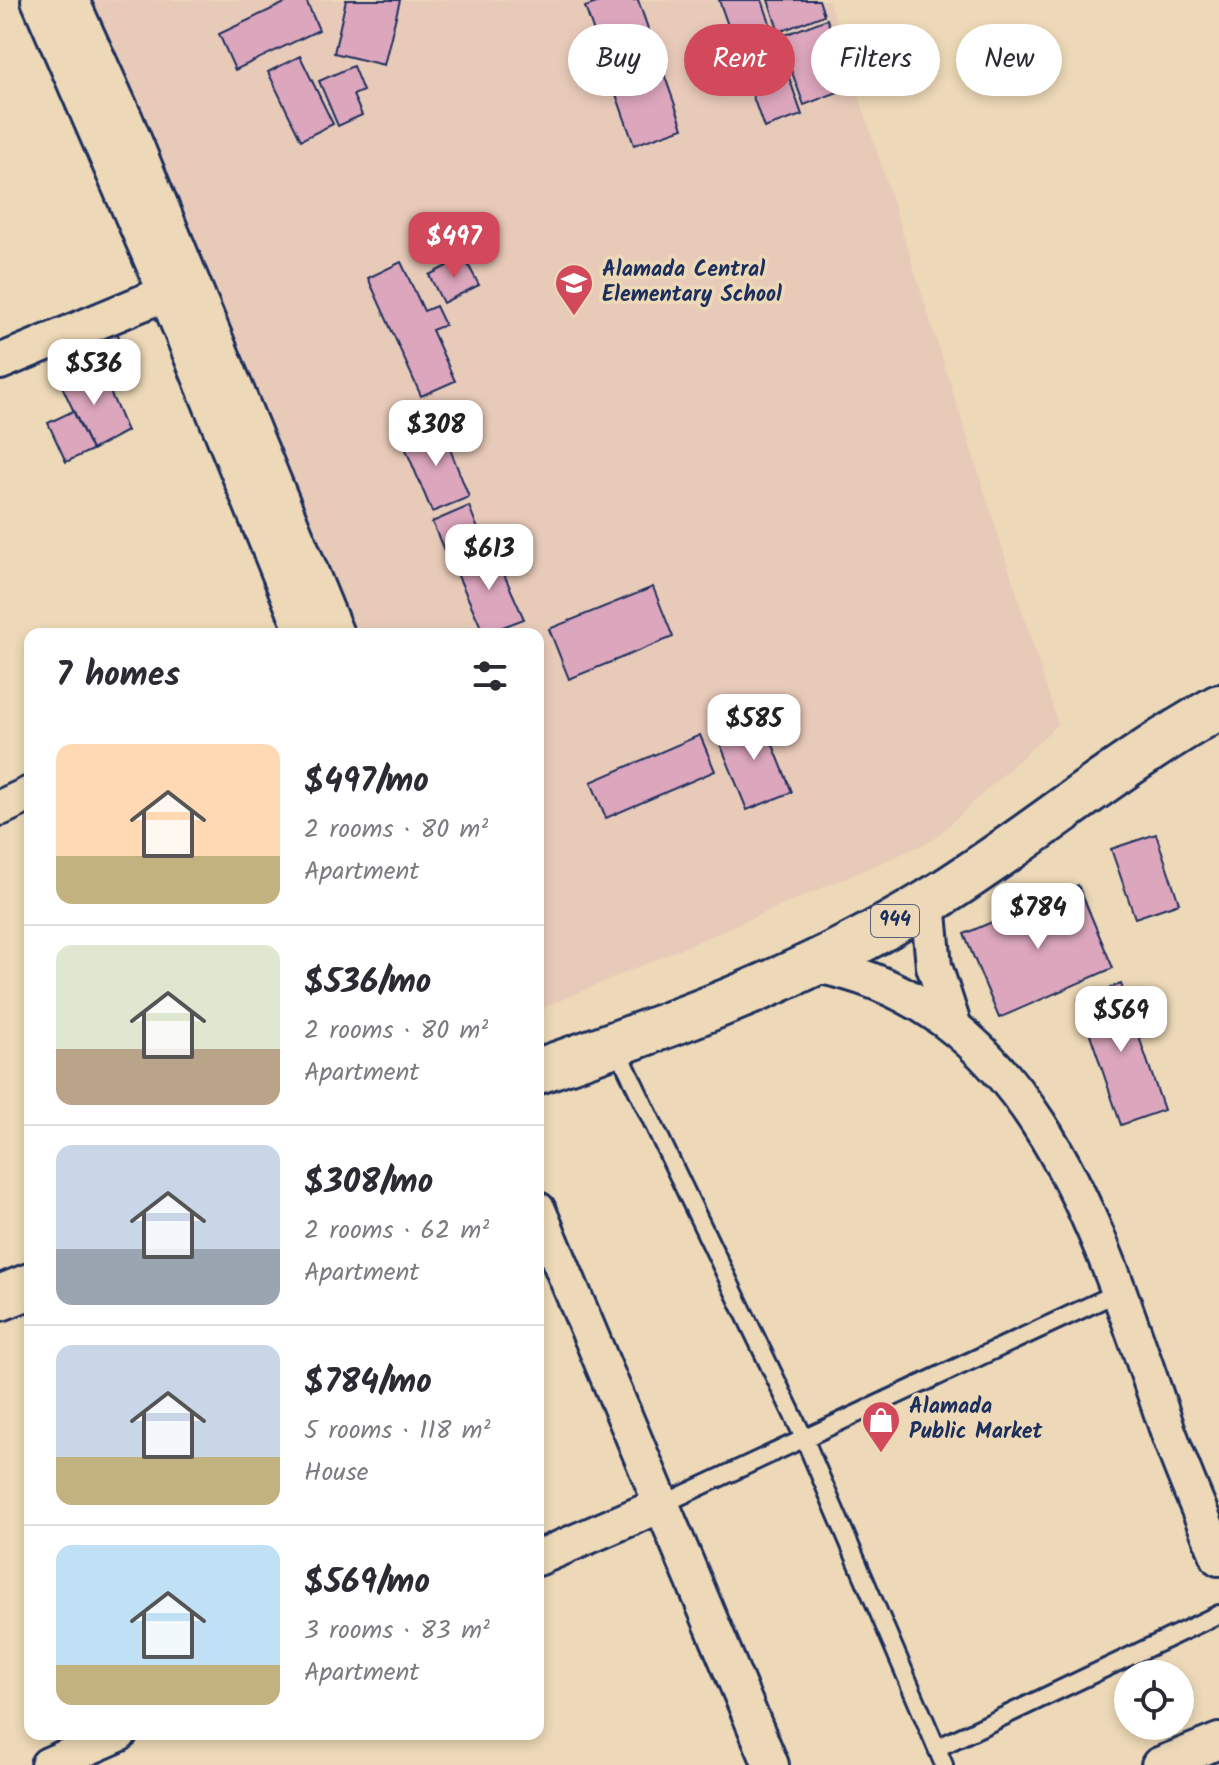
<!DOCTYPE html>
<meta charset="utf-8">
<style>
:root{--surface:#fff;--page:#f7f7f7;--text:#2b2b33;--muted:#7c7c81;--line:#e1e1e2;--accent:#d1495b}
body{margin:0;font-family:Kalam,sans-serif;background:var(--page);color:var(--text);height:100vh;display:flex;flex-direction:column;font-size:30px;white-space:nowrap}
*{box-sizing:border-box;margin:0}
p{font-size:26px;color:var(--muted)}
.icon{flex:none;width:44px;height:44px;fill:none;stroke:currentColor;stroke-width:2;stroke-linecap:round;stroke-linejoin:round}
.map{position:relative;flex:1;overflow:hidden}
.details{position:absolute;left:24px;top:628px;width:520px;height:1112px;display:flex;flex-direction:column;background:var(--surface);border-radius:16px;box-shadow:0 4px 12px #0003}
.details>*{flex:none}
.top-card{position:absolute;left:568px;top:24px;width:530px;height:72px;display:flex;gap:16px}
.controls{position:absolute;left:1114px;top:1660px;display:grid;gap:16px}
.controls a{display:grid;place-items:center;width:80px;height:80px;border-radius:50%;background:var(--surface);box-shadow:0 4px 12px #0003;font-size:40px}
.price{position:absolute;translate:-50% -68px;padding:0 18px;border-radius:16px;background:#fff;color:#222;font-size:26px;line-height:52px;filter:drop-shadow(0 2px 4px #0008)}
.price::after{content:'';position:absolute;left:50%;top:48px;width:24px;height:18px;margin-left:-12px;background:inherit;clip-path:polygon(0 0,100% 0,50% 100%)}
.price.selected{background:var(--accent);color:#fff}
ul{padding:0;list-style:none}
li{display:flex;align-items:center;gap:24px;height:200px;padding:0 32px}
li+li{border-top:2px solid var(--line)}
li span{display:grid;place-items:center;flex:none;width:224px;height:160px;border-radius:16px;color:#555}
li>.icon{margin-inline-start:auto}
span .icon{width:96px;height:96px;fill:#fffc;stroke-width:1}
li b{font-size:34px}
h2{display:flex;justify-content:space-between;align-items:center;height:96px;padding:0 32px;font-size:34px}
.chip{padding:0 28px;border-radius:36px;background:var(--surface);box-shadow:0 4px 12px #0003;font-size:28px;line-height:72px}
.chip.selected{background:var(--accent);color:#fff}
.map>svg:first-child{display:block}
</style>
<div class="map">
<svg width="1219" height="1765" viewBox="0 0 1219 1765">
<rect width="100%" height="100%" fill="#edd9b7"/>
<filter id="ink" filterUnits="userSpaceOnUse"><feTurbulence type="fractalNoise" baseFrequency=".0125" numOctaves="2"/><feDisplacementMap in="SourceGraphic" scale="16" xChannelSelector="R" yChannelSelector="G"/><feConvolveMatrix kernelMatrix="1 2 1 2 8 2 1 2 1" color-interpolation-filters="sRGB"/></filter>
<g filter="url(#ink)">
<!-- built -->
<path fill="#e8cab9" d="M87,0H829L1058,724L932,841L538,1010V634H352Z"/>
<!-- building -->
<g fill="#dca6bd" stroke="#1b2f5e" stroke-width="2">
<path d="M291,0H306L319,30L235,70L219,34Z"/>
<path d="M346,0H400L384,65L334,53Z"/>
<path d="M605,0H638L683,128L634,145L585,7Z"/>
<path d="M719,0H762L802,115L764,128Z"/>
<path d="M768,0H819L824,15L779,32Z"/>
<path d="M827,19L851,87L804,105L779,37Z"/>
<path d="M300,56L333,124L301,140L268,72Z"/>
<path d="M353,66L363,91L353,95L362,115L338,126L319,81Z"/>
<path d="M464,257L479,285L443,303L429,275Z"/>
<path d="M401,262L424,311L436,306L445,325L432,330L455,381L421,396L368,278Z"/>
<path d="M114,326L131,363L86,385L67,348Z"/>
<path d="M99,366L127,431L92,450L60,382Z"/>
<path d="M73,411L92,450L66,462L48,423Z"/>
<path d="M440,424L469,497L432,512L402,440Z"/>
<path d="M469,506L485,547L449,562L432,522Z"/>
<path d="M493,550L524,619L484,634L454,567Z"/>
<path d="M653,587L673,637L569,679L549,629Z"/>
<path d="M760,713L792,792L747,810L715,731Z"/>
<path d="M700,735L715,771L606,818L591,782Z"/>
<path d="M1156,834L1179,903L1135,918L1111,849Z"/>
<path d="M1078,885L1113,968L999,1018L964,934Z"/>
<path d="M1121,984L1164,1110L1121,1125L1078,999Z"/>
</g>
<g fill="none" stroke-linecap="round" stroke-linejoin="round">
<defs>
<g id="service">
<path d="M616,1046L804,1438L944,1765"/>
<path d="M661,1505L1121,1291"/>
<path d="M937,1748L1219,1614"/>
</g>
<g id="minor">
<path d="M39,0L166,293L304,634"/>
<path d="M71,0L125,119L336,634"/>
<path d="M0,362L188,284"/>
<path d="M0,808L30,794"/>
<path d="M928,903L934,966L954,1027"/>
<path d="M815,965C1040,1005 1104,1250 1169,1434C1184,1475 1202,1516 1219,1558"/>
<path d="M538,1210L771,1765"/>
<path d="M538,1558L661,1505"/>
<path d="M48,1765L119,1734"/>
<path d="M1159,1765L1219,1741"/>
</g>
<g id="primary">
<path d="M538,1071C671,1025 806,977 927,903C1027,842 1116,764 1219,707"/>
<path d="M0,1298L30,1286"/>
</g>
</defs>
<!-- service casing -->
<use href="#service" stroke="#1b2f5e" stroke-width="22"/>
<!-- minor casing -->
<use href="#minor" stroke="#1b2f5e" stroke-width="40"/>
<!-- primary casing -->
<use href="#primary" stroke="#1b2f5e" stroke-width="50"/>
<!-- service -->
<use href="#service" stroke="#edd9b7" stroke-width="16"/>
<!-- minor -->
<use href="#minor" stroke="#edd9b7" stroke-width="34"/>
<!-- primary -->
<use href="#primary" stroke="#edd9b7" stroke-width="44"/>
</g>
</g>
<!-- icons -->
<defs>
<symbol id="school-pin" viewBox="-11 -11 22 30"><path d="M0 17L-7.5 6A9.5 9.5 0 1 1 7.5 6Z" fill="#d1495b" stroke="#edd9b7"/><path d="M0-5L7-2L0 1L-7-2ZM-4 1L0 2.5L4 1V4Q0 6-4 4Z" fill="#fff"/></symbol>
<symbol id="shop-pin" viewBox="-11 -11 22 30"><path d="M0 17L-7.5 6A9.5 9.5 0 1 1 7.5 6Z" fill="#d1495b" stroke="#edd9b7"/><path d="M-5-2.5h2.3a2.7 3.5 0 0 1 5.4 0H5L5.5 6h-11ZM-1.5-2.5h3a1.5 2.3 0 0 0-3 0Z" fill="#fff"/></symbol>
</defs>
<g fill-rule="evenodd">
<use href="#school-pin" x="552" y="261" width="44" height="60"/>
<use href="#shop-pin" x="859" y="1398" width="44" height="60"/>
</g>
<g text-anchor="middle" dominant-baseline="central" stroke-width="7" stroke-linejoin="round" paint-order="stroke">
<!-- shield labels -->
<rect fill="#edd9b7" stroke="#5a6279" stroke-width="2" x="871" y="905" width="48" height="32" rx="6"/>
<g font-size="20" font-weight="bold" fill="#1b2f5e">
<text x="895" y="921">944</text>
</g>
<!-- poi labels -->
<g font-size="22" font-weight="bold" fill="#1b2f5e" stroke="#edd9b7" text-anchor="start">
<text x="602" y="270">Alamada Central<tspan x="602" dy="25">Elementary School</tspan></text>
<text x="909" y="1407">Alamada<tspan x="909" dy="25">Public Market</tspan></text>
</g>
</g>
</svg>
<div class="controls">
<a><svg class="icon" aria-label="locate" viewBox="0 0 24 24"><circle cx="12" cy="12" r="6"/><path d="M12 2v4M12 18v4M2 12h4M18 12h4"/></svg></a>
</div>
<b class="price selected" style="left:454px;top:280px">$497</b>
<b class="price" style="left:94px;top:407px">$536</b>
<b class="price" style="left:436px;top:468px">$308</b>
<b class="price" style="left:489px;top:592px">$613</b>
<b class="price" style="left:754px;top:762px">$585</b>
<b class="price" style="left:1038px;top:951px">$784</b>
<b class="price" style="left:1121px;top:1054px">$569</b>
<div class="top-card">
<a class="chip">Buy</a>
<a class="chip selected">Rent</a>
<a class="chip">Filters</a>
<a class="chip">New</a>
</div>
<section class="details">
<h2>7 homes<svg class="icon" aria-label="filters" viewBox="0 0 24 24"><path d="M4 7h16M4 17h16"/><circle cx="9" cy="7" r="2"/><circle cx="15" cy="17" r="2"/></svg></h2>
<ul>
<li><span style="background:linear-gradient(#ffd9b3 70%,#c2b280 0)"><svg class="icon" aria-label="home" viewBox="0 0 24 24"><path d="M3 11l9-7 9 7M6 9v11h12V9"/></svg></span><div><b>$497/mo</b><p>2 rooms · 80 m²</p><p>Apartment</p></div></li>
<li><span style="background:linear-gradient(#dfe7d0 65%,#b9a48a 0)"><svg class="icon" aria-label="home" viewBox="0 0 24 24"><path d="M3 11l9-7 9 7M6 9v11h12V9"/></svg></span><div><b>$536/mo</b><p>2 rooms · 80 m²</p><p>Apartment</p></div></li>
<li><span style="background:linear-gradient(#c9d6e8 65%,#9aa5b1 0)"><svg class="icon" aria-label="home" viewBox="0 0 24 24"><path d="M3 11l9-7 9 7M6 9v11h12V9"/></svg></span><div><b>$308/mo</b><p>2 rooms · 62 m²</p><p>Apartment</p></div></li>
<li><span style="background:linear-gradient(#c9d6e8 70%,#c2b280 0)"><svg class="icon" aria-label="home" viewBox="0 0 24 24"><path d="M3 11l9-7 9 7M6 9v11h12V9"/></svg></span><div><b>$784/mo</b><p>5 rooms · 118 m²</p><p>House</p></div></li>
<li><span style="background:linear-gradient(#bfe0f5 75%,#c2b280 0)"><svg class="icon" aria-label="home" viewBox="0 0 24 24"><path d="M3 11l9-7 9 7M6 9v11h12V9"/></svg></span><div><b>$569/mo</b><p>3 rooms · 83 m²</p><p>Apartment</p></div></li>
</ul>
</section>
</div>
